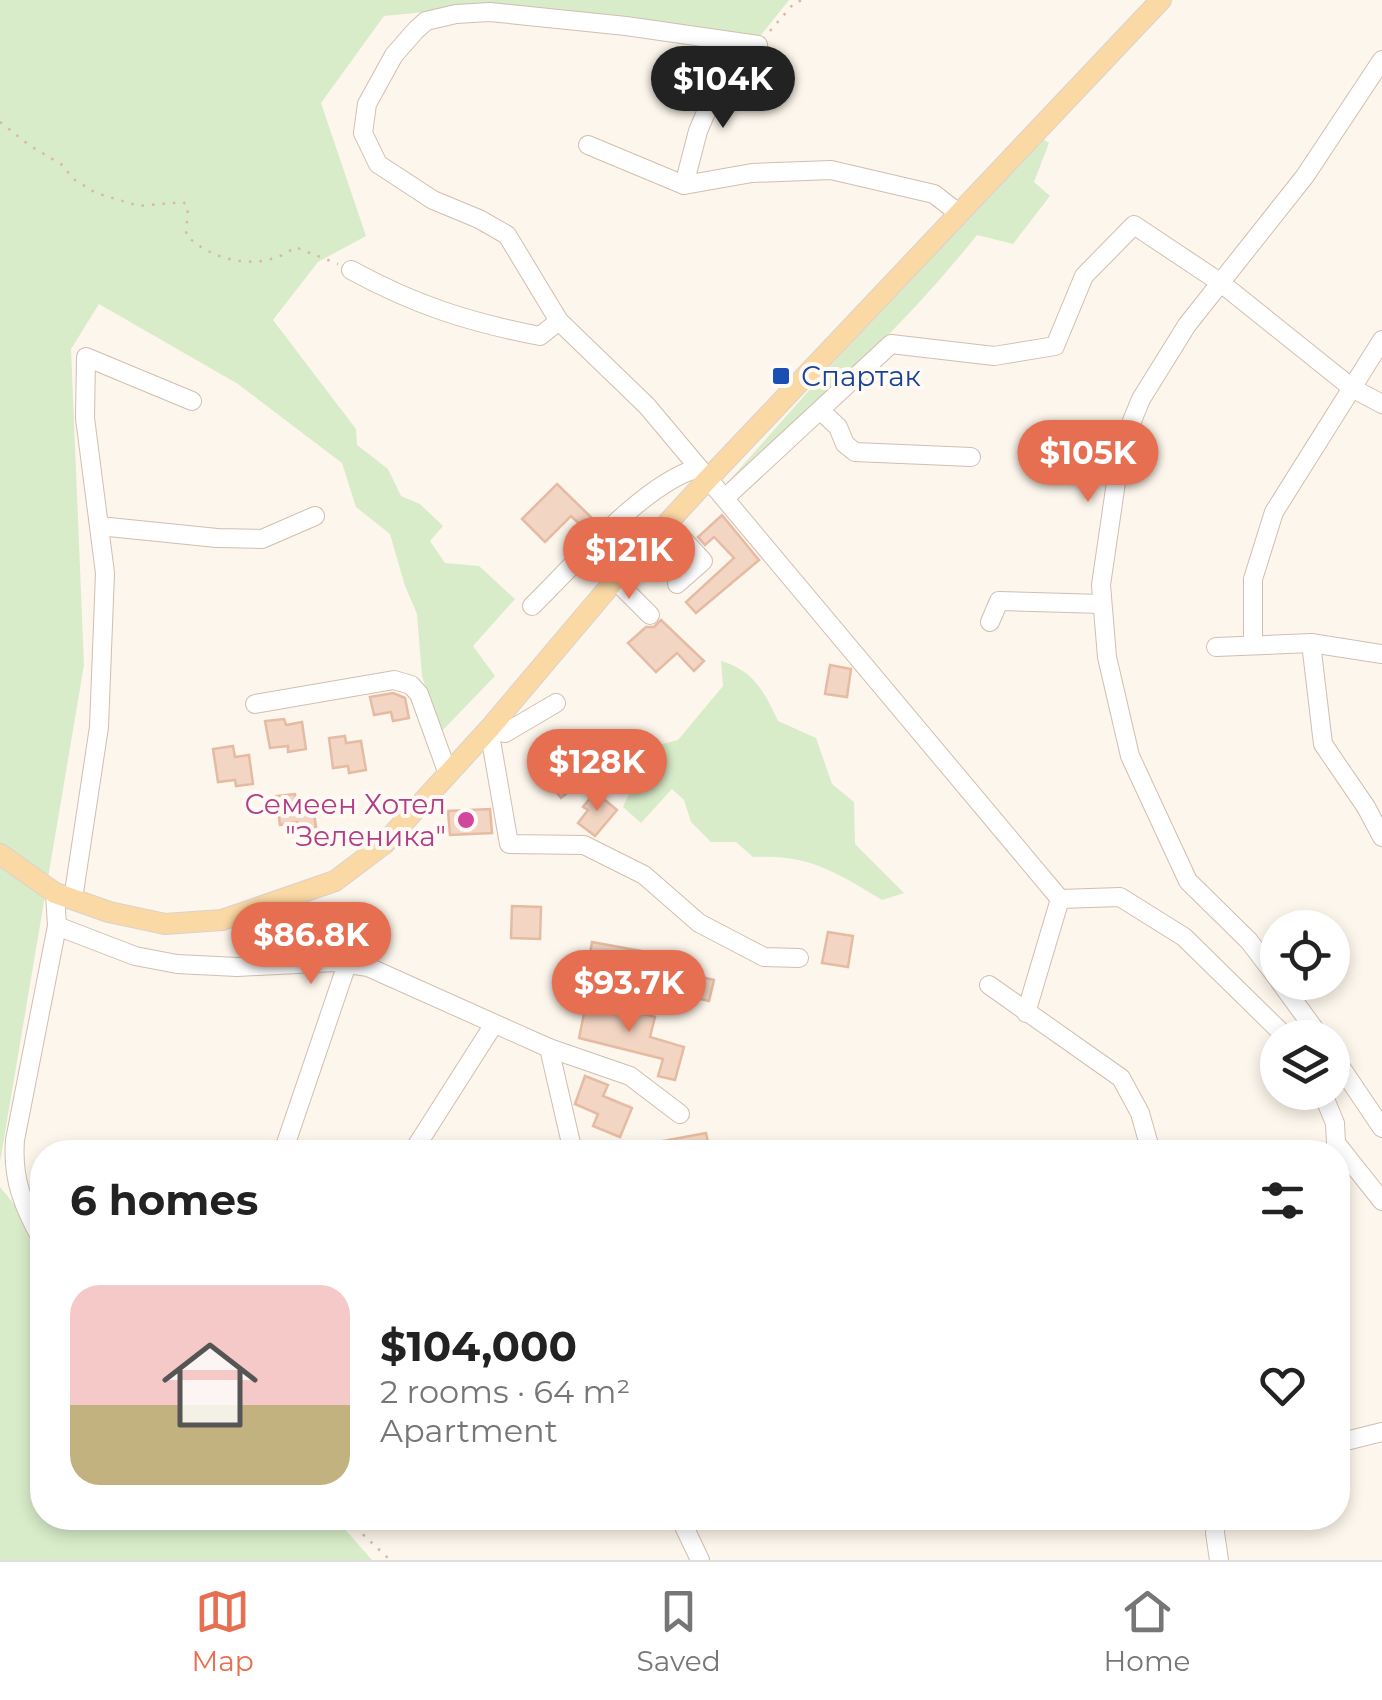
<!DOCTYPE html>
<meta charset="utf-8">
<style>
:root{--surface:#fff;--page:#f2f2f2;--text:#222;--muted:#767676;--line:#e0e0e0;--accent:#e76f51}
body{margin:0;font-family:Montserrat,sans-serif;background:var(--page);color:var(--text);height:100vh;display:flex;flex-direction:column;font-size:38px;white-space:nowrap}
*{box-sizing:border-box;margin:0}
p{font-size:32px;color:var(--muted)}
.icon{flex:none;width:55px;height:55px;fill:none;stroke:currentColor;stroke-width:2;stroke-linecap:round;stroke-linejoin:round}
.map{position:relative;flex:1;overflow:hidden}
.details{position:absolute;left:30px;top:1140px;width:1320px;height:390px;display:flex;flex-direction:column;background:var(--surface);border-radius:40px;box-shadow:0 5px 15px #0003}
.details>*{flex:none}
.fabs{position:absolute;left:1260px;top:910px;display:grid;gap:20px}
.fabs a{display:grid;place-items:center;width:90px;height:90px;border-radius:50%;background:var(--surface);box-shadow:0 5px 15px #0003;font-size:50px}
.price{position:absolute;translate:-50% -85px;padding:0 22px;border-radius:35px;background:var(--accent);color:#fff;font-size:32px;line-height:65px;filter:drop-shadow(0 2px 5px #0008)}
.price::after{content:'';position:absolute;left:50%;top:60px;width:30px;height:22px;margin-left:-15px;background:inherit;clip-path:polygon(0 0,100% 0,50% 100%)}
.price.active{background:#222;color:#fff}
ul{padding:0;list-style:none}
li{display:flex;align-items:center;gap:30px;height:250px;padding:0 40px}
li span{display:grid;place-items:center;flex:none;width:280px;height:200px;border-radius:30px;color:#555}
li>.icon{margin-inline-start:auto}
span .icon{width:120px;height:120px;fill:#fffc;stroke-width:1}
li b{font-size:42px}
h2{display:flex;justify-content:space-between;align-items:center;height:120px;padding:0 40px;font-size:42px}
.tabs{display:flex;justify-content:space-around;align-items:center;height:140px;border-top:2px solid var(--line);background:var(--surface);font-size:28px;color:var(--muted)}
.tabs a{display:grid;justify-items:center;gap:5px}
.tabs .active{color:var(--accent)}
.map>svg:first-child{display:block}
</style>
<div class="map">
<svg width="1382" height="1560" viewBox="0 0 1382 1560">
<rect width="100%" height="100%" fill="#fdf6ec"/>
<!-- green -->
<g fill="#d8ecc9">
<path d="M0,0H789L757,40L488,6L384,16L321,103L366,236L318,262L273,320L356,429L357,445L388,469L401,496L420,504L443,526L430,541L445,563L479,566L515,599L473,646L495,676L440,733L422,676L417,614L405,586L390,534L356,507L342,463L238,384L99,304L71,349L84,665L0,1162Z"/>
<path d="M1043,139L1049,143L1034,182L1050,196L1013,244L977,235C903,328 815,407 730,489L727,483L836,360Z"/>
<path d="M721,661C753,670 764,691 778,721L816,738L832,784L854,802L855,844L904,893L882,900C836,872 809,854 753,857L736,842H711L691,822L684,800L672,789L641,823L623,807L650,747L678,740L723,686Z"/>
<path d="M0,1187L42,1238V1518H335L372,1560H0Z"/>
</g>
<!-- building -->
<g fill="#f3d5c3" stroke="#e6bba3" stroke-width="2.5">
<path d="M557,484L597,523L588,532L571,516L545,542L522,519Z"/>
<path d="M722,515L759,560L696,613L686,602L734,558L714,537L705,545L698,537Z"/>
<path d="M661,620L704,661L694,671L677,653L656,672L628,643L646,627H654Z"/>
<path d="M830,665L851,669L847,697L825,694Z"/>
<path d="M393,693L405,698L409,718L393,721L391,712L374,715L370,697Z"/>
<path d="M284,719L286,725L302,722L306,749L288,752V746L270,748L265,721Z"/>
<path d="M560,731L566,738L574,731L587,745L580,751L590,762L578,772L584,779L561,798L549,783L571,765L550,740Z"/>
<path d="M345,736L346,743L361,741L366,770L349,773L348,766L333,768L329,738Z"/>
<path d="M233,746L235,757L249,755L253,784L236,786L235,780L218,782L213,749Z"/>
<path d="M595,792L617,810L595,836L578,823L588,810L583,807Z"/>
<path d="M295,794L296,801L312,799L316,827L298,830L297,822L280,825L276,796Z"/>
<path d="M490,809L492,833L450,835L448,811Z"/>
<path d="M512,906L541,907L540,939L511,938Z"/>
<path d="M828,932L853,936L848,967L822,963Z"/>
<path d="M592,942L674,957L671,970L714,980L709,1001L684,995L685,991L587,970Z"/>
<path d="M587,999L655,1017L650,1037L684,1047L675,1080L658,1076L663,1059L579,1038Z"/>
<path d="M585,1076L608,1085L603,1096L632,1108L620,1137L593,1126L598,1114L575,1104Z"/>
<path d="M706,1133L710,1152H665L663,1141Z"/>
</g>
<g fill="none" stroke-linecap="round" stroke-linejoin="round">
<defs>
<g id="minor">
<path d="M588,145L684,185L752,173L831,170L934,194L957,212"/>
<path d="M684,185L698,131L726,66"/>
<path d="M351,270C415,305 468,322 540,336L559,321"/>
<path d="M821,411L838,427L845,444L855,452L971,457"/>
<path d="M699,468L647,406L559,321L507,235L479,219L433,200L378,164L363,133L367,104L394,55L416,30L426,21L456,14L490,12L626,26L758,45"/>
<path d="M725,498L891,344L994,356L1055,346L1084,276L1134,225L1221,283L1352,388L1382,404"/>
<path d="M668,523L703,561L677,584"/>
<path d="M99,526L217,538L262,539L315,516"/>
<path d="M615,580L650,615"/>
<path d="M532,606C572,567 646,481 699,468L1060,899L1120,897L1184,937L1287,1038"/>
<path d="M990,622L999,601L1102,604"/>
<path d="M1311,643L1323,744L1366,807L1382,837"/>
<path d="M1253,644V579L1274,512L1382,340"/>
<path d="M1216,647L1311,643L1382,654"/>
<path d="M556,703L505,733L489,729L509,844L584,845L644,875L699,923L764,957L799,958"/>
<path d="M255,704L394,680L411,685L419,694L448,774"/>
<path d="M55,893L57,926L135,956L177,964L237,967L335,962L368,967L549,1048L573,1152"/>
<path d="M73,899L99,727L105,573L85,418L86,357L192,401"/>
<path d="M1278,979L1249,941L1188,881L1130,756L1107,657L1101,585L1121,448L1141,399L1187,325L1305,176L1382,60"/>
<path d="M1280,982L1321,1038"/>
<path d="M989,985L1121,1078L1140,1113L1151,1152"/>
<path d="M1026,1013L1060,899"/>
<path d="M549,1048L630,1076L680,1114"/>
<path d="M1332,1054L1382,1128"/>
<path d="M1322,1092L1335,1123L1336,1143L1382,1201"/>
<path d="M417,1145L494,1024"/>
<path d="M283,1152L347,964"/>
<path d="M42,1240C23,1206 12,1179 15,1140L57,926"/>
<path d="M1338,1443L1382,1432"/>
<path d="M680,1518L700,1560"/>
<path d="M1216,1518L1215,1533L1219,1560"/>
</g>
<path id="major" d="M0,854L55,893L109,912L165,924L222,920L335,881L384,844L489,729L615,580L708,479L1161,0"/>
</defs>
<!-- minor casing -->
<use href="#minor" stroke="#d1beb0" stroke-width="20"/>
<!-- major casing -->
<use href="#major" stroke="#dad1cd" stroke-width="22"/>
<!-- path -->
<g stroke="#d9b8a5" stroke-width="2.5" stroke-dasharray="2.5 8" stroke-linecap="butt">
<path d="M770,31L795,2L806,0"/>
<path d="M0,122L29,145L64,166L72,178L96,193L139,206L183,202L188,206L186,235C214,263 264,272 295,247L338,264"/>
<path d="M352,1518V1524L390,1560"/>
</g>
<!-- minor -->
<use href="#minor" stroke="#fff" stroke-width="18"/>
<!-- major -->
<use href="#major" stroke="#fbd9a5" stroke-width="20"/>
</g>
<!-- markers -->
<rect fill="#1a4fb4" stroke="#fffaf3" stroke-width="4" x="771" y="366" width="20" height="20" rx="5"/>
<circle fill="#d1479c" stroke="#fffaf3" stroke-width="4" cx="466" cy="820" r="10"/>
<g text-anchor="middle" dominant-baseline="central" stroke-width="8" stroke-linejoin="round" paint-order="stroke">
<!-- transit labels -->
<g font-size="28" fill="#164399" stroke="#fffaf3" text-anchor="start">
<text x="801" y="376">Спартак</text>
</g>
<!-- hotel labels -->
<g font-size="28" fill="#b23c85" stroke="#fffaf3" text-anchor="end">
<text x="446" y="804">Семеен Хотел<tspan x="446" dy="32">"Зеленика"</tspan></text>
</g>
</g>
</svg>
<div class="fabs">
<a><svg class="icon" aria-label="locate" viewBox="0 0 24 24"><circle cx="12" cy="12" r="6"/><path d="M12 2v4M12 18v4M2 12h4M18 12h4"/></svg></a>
<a><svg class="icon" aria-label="layers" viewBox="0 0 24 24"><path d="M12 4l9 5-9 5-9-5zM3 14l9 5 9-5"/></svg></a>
</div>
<b class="price active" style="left:723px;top:131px">$104K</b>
<b class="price" style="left:1088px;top:505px">$105K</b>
<b class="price" style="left:629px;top:602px">$121K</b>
<b class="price" style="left:597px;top:814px">$128K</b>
<b class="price" style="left:311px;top:987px">$86.8K</b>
<b class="price" style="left:629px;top:1035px">$93.7K</b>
<section class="details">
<h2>6 homes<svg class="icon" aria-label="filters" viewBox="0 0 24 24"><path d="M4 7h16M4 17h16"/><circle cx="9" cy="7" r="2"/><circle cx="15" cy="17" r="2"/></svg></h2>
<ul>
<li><span style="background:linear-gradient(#f6c9c9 60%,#c2b280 0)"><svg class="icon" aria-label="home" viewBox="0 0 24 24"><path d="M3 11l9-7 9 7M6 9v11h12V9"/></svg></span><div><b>$104,000</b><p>2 rooms · 64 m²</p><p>Apartment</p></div><svg class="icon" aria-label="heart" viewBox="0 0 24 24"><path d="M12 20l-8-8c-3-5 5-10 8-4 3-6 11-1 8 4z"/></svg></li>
</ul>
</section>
</div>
<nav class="tabs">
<a class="active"><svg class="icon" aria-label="map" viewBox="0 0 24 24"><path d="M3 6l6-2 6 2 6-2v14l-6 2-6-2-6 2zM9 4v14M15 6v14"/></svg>Map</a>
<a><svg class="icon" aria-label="saved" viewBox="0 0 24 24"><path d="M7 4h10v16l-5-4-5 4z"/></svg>Saved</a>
<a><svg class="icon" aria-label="home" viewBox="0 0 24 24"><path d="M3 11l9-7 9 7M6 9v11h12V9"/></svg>Home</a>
</nav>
